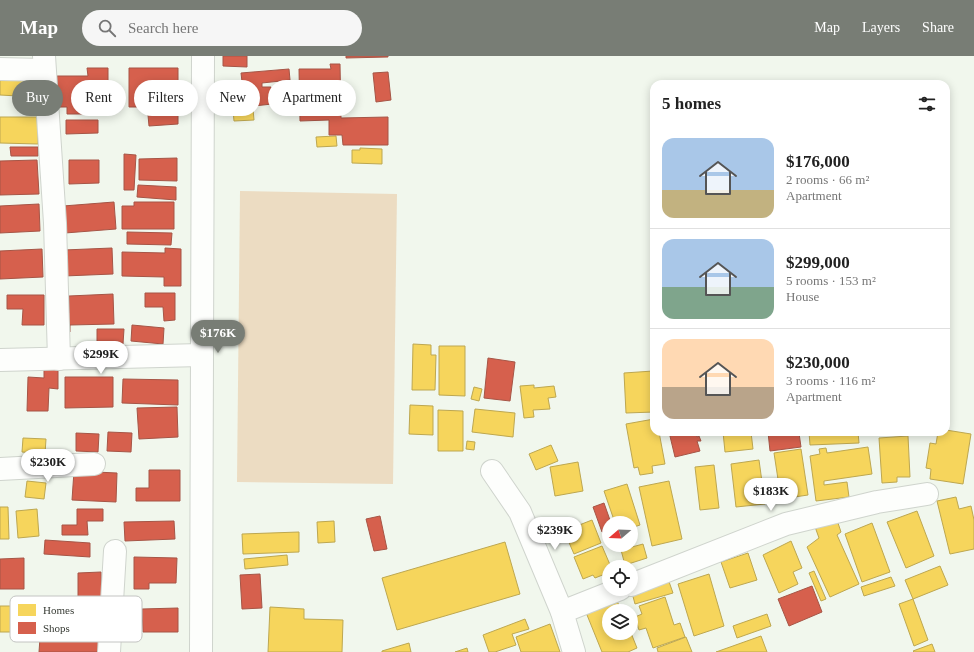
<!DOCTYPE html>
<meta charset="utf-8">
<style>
:root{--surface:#fff;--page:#f6f6f6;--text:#222;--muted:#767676;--line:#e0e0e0;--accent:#787d75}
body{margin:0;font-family:Georgia,serif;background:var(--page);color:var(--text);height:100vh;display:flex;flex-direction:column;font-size:15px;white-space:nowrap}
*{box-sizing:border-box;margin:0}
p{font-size:13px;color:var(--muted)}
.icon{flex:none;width:22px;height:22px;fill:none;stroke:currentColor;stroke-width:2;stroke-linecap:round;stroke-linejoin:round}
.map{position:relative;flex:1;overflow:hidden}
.drawer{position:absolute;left:650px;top:24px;width:300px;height:356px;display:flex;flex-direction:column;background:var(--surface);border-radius:12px;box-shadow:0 2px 10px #0003}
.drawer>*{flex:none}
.guide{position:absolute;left:12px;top:24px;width:380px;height:36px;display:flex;gap:8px}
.needle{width:26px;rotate:251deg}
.controls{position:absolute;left:602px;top:460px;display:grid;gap:8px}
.controls a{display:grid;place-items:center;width:36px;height:36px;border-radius:50%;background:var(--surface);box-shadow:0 2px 10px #0003;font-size:20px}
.price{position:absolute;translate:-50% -34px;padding:0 9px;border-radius:14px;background:#fff;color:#222;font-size:13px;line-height:26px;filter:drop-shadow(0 1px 2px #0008)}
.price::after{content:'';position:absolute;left:50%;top:24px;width:12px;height:9px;margin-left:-6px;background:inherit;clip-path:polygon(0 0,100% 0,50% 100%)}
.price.selected{background:var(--accent);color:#fff}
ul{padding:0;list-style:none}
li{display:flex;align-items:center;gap:12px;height:100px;padding:0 12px}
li+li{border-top:1px solid var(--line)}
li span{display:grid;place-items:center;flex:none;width:112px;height:80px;border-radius:12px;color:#555}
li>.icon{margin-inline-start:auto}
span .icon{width:48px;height:48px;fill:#fffc;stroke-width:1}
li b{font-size:17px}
h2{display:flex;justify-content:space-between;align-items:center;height:48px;padding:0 12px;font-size:17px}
.chip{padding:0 14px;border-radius:18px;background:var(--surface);box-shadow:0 2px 10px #0003;font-size:14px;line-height:36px}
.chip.selected{background:var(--accent);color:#fff}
header{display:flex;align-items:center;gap:24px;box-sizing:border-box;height:56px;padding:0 20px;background:var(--accent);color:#fff}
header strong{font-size:19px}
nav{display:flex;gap:22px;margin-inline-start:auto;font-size:14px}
.search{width:280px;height:36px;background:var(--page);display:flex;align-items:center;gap:10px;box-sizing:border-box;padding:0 14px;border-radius:22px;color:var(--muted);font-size:15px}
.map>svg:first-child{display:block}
</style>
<header>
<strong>Map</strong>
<div class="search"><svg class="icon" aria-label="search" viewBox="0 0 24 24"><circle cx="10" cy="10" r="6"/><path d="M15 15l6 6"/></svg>Search here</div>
<nav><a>Map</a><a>Layers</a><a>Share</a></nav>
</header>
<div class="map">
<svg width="974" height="596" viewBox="0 0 974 596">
<rect width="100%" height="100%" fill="#f1f7ed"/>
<!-- green -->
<path fill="#ecdcc2" d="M240,135L397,138L393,428L237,426Z"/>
<!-- homes -->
<g fill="#f6d55c" stroke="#bda750">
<path d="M0,16L37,19L36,41L0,39Z"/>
<path d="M253,53L254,64L234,65L233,54Z"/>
<path d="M0,61H38V88L0,87Z"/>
<path d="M336,80L337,90L317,91L316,81Z"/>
<path d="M360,92L382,93V108L352,107V94H360Z"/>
<path d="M413,288L431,289V299H436L435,334H412Z"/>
<path d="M439,290H465V340L439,339Z"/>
<path d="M653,315L654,356L626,357L624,317Z"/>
<path d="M534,329V332L554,330L556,341L548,342L550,353L533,354L534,361L524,362L520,330Z"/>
<path d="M474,331L482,333L479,345L471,343Z"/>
<path d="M410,349L433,350V379L409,378Z"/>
<path d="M475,353L515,357L513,381L472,376Z"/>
<path d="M438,354L463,355V395H438Z"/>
<path d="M654,363V376H659L665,408L652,410L653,417L640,419L638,411L634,412L626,368Z"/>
<path d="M946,374L971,378L963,428L930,423L931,413L926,412L930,387L936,388L938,376H946Z"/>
<path d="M723,376H751L753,393L725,396Z"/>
<path d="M809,376H858L859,387L810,389Z"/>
<path d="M908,380L910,421H897V426L882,427L879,382Z"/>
<path d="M23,382L46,383L45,398L22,396Z"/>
<path d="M467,385L475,386L474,394L466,393Z"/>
<path d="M551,389L558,405L536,414L529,398Z"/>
<path d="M868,391L872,418L824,425V429L847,426L849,441L816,445L810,400L820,398L819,393L826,392L827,397Z"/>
<path d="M801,393L808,439L781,443L774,397Z"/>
<path d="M759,404L765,448L736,451L731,408Z"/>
<path d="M578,406L583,435L555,440L550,411Z"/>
<path d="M714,409L719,452L700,454L695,411Z"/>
<path d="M27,425L46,427L44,443L25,441Z"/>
<path d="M669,425L682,483L652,490L639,431Z"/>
<path d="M627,428L640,469L631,472V467H615L604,435Z"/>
<path d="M956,441L959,453L971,450L974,464V493L950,498L937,445Z"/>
<path d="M0,451H8L9,483H0Z"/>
<path d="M37,453L39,480L18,482L16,455Z"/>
<path d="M917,455L934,500L906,512L887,466Z"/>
<path d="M836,461L841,476L837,479L859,528L830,541L807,491L819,482L814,468Z"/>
<path d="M592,464L601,487L574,498L564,475Z"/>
<path d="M334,465L335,486L318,487L317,466Z"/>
<path d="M872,467L890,516L862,526L845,478Z"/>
<path d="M299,476V496L243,498L242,478Z"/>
<path d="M791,485L802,512L793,516L798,528L779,537L763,499Z"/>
<path d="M505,486L520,538L397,574L382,522Z"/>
<path d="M643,488L647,502L625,509L621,494Z"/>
<path d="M602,490L611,511L604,514L605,518L595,522L593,519L583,523L574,501Z"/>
<path d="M748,497L757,524L730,532L721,506Z"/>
<path d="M287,499L288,509L245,513L244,503Z"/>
<path d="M940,510L948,529L913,543L905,524Z"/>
<path d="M814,515L826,543L821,545L809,517Z"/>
<path d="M709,518L724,570L694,580L678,528Z"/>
<path d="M667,520L673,537L635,548L631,533Z"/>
<path d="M891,521L895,530L864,540L861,531Z"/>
<path d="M665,541L674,569L680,567L685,581L653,592L646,572L639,574L635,561L642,558L639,550Z"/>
<path d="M616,542L621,555H609V577H631L637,592L628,596H602L585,554Z"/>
<path d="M913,543L928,584L914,590L899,548Z"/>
<path d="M0,550H35L36,576H0Z"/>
<path d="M270,551L304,553V563L343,564L342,596H268Z"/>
<path d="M767,558L771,570L737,582L733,570Z"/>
<path d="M525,563L529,573L512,578L516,589L495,596H489L483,579Z"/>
<path d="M550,568L560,596H521L516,581Z"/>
<path d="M761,580L767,596H716Z"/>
<path d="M686,581L692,596H658L657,592Z"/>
<path d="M409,587L411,596H382V595Z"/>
<path d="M932,588L935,596H914L913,595Z"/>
<path d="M467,592L468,596H455Z"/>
</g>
<!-- shops -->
<g fill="#d6604d" stroke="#a65546">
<path d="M223,0H247V11L223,10Z"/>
<path d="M346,0H388V1L346,2Z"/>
<path d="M330,8H340L341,62L388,61V89H343L342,79H329V64L300,65L299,13H331Z"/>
<path d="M87,12H108V58H67V51H58L57,20H88Z"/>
<path d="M129,12H178V43L164,44L165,51H129Z"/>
<path d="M289,13L290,24L262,27V31H271L272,48L245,51L241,17Z"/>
<path d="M388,16L391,44L376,46L373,17Z"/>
<path d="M178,57V68L149,70L148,59Z"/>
<path d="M66,64H98V77L66,78Z"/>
<path d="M10,91H38V100H11Z"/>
<path d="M124,98L136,99L134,134H124Z"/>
<path d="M177,102V125L139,124V103Z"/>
<path d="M37,104L39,138L0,139V105Z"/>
<path d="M69,104H99V127L69,128Z"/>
<path d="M138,129L176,131V144L137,141Z"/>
<path d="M114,146L116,173L65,177L63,150Z"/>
<path d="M134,146H174V173H122V150H134Z"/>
<path d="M39,148L40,175L0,177V150Z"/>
<path d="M127,176L172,177L171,189L127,188Z"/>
<path d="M112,192L113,218L64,220V194Z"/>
<path d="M165,192L181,193V230H164V221L122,220V196L165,197Z"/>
<path d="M42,193L43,221L0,223V195Z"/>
<path d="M145,237H175V264L164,265L163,251H145Z"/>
<path d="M113,238L114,268L70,269V276L61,277V257H69V240Z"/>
<path d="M7,239H44V269H22L23,253H7Z"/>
<path d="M132,269L164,272L163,288L131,285Z"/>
<path d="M97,273H124L123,288H97Z"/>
<path d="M488,302L515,306L510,345L484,342Z"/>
<path d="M44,312L58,313V333L49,332L48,355H27L28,321L44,322Z"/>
<path d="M65,321H113V351L65,352Z"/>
<path d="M123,323L178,324V349L122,347Z"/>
<path d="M177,351L178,381L139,383L137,352Z"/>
<path d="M108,376L132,377L131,396L107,395Z"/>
<path d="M669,376H695L697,381L699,380L701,385H697L700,395L675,401Z"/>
<path d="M768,376H804L799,377L801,391L770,395Z"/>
<path d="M76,377L99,378L98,396L76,395Z"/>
<path d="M149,414H180V445H136V432H149Z"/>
<path d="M74,415L117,417L116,446L72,444Z"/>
<path d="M604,447L611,467H609V474L602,476L593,451Z"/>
<path d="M77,453H103V465H87L88,479H62V469H77Z"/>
<path d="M380,460L387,493L374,495L366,463Z"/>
<path d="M174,465L175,483L125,485L124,466Z"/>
<path d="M45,484L90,487V501L44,498Z"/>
<path d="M134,501L177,502L176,527H149V533H134Z"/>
<path d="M24,502V533H0V503Z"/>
<path d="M101,516L102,543H78V517Z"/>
<path d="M260,518L262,552L242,553L240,519Z"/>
<path d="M812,530L822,556L789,570L778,543Z"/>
<path d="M178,552V576H143L142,553Z"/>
<path d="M40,582L102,586V596H39Z"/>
</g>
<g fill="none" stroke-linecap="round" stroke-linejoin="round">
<defs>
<g id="street">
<path d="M44,0L55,167L59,303"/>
<path d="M0,13L44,14"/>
<path d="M0,304L201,299"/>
<path d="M0,413L94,408"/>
<path d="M492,415L520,456L562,556L574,596"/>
<path d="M631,529L786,468L877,446L927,438"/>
<path d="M562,556L620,533"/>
<path d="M109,596L115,495"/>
<path d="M201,596L203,0"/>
</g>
</defs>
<!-- street casing -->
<use href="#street" stroke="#cfd4cd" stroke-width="24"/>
<!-- street -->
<use href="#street" stroke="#fdfefc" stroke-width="22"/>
</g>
<!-- legend -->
<rect x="10" y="540" width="132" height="46" rx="6" fill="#fff" stroke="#c3c4c2" stroke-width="1"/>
<rect x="18" y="548" width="18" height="12" fill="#f6d55c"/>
<rect x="18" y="566" width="18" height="12" fill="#d6604d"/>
<g font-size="11" fill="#373b34">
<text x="43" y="558">Homes</text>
<text x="43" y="576">Shops</text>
</g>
</svg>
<div class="controls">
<a><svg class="needle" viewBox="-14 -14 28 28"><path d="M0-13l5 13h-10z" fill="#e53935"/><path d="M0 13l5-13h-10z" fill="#767676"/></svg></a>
<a><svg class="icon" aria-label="locate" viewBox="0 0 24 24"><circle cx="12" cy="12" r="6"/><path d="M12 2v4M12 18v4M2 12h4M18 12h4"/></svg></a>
<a><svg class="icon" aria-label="layers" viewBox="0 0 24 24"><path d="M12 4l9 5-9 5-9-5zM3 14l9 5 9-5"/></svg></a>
</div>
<b class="price selected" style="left:218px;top:298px">$176K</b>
<b class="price" style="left:101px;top:319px">$299K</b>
<b class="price" style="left:48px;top:427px">$230K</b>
<b class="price" style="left:771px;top:456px">$183K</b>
<b class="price" style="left:555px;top:495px">$239K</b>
<div class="guide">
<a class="chip selected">Buy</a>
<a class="chip">Rent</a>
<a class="chip">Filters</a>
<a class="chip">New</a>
<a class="chip">Apartment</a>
</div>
<section class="drawer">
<h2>5 homes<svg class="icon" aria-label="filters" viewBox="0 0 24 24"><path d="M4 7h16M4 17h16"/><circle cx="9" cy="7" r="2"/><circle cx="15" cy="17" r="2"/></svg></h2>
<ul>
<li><span style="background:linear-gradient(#a9c7e8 65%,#c2b280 0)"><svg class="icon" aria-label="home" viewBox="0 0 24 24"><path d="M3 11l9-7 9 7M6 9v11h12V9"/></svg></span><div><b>$176,000</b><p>2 rooms · 66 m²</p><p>Apartment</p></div></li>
<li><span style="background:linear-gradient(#a9c7e8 60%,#7fa58c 0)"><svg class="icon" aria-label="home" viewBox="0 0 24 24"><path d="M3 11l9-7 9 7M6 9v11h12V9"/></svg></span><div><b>$299,000</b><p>5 rooms · 153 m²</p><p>House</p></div></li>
<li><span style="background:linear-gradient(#ffd9b3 60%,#b9a48a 0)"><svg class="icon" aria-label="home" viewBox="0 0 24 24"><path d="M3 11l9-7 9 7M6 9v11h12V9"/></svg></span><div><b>$230,000</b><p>3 rooms · 116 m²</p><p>Apartment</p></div></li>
</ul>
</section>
</div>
